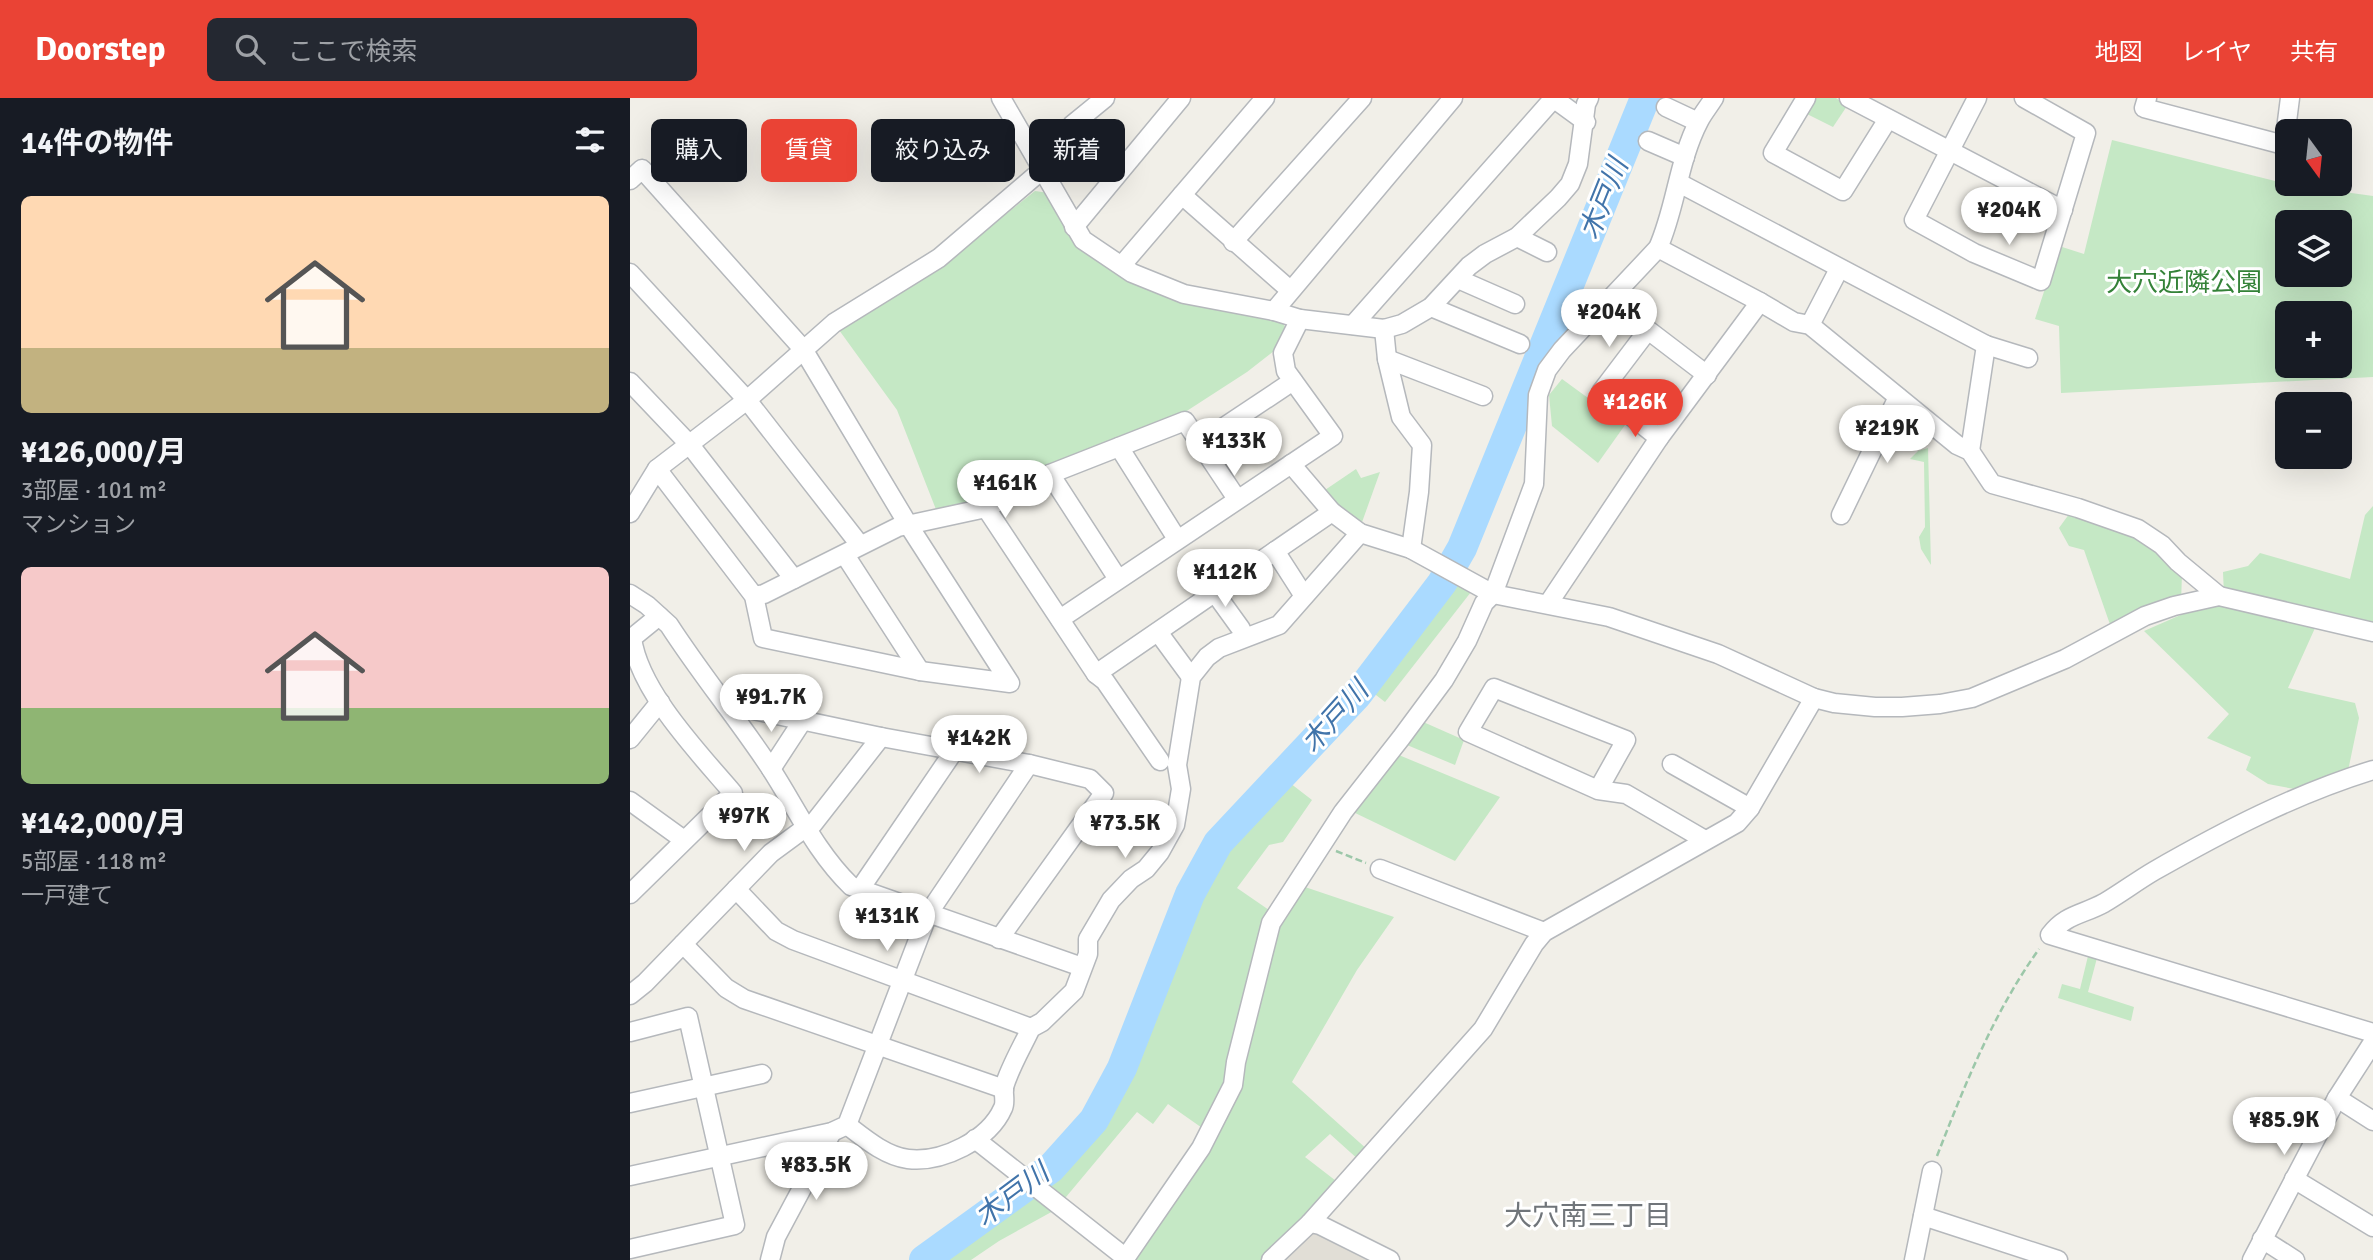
<!DOCTYPE html>
<html lang="ja">
<meta charset="utf-8">
<style>
:root{--surface:#171b24;--page:#242831;--text:#f1f3f6;--muted:#9ea1a6;--accent:#ea4335}
body{margin:0;font-family:Signika,"Noto Sans JP",sans-serif;background:var(--page);color:var(--text);height:100vh;display:flex;flex-direction:column;font-size:26px;white-space:nowrap}
*{box-sizing:border-box;margin:0}
p{font-size:23px;color:var(--muted)}
.icon{flex:none;width:38px;height:38px;fill:none;stroke:currentColor;stroke-width:2;stroke-linecap:round;stroke-linejoin:round}
.map{position:relative;flex:1;overflow:hidden}
.side{display:flex;flex-direction:column;background:var(--surface);width:630px}
.side>*{flex:none}
.hud{position:absolute;left:21px;top:21px;width:665px;height:63px;display:flex;gap:14px}
.needle{width:46px;rotate:165deg}
.tools{position:absolute;left:1645px;top:21px;display:grid;gap:14px}
.tools a{display:grid;place-items:center;width:77px;height:77px;border-radius:10px;background:var(--surface);box-shadow:0 7px 28px #0002;font-size:35px}
.price{position:absolute;translate:-50% -60px;padding:0 16px;border-radius:24px;background:#fff;color:#222;font-size:23px;line-height:46px;filter:drop-shadow(0 2px 4px #0008)}
.price::after{content:'';position:absolute;left:50%;top:42px;width:21px;height:16px;margin-left:-10px;background:inherit;clip-path:polygon(0 0,100% 0,50% 100%)}
.price.active{background:var(--accent);color:#fff}
ul{padding:0;list-style:none}
li{display:grid;align-content:center;gap:14px;height:371px;padding:0 21px}
li span{display:grid;place-items:center;height:217px;border-radius:10px;color:#555}
li>.icon{margin-inline-start:auto}
span .icon{width:126px;height:126px;fill:#fffc;stroke-width:1}
li b{font-size:30px}
h2{display:flex;justify-content:space-between;align-items:center;height:84px;padding:0 21px;font-size:30px}
.pill{padding:0 24px;border-radius:10px;background:var(--surface);box-shadow:0 7px 28px #0002;font-size:24px;line-height:63px}
.pill.active{background:var(--accent);color:#fff}
header{display:flex;align-items:center;gap:42px;box-sizing:border-box;height:98px;padding:0 35px;background:var(--accent);color:#fff}
header strong{font-size:33px}
nav{display:flex;gap:38px;margin-inline-start:auto;font-size:24px}
.search{width:490px;height:63px;background:var(--page);display:flex;align-items:center;gap:18px;box-sizing:border-box;padding:0 24px;border-radius:10px;color:var(--muted);font-size:26px}
main{display:flex;flex:1;min-height:0}
.map>svg:first-child{display:block}
</style>
<header>
<strong>Doorstep</strong>
<div class="search"><svg class="icon" aria-label="search" viewBox="0 0 24 24"><circle cx="10" cy="10" r="6"/><path d="M15 15l6 6"/></svg>ここで検索</div>
<nav><a>地図</a><a>レイヤ</a><a>共有</a></nav>
</header>
<main>
<section class="side">
<h2>14件の物件<svg class="icon" aria-label="filters" viewBox="0 0 24 24"><path d="M4 7h16M4 17h16"/><circle cx="9" cy="7" r="2"/><circle cx="15" cy="17" r="2"/></svg></h2>
<ul>
<li><span style="background:linear-gradient(#ffd9b3 70%,#c2b280 0)"><svg class="icon" aria-label="home" viewBox="0 0 24 24"><path d="M3 11l9-7 9 7M6 9v11h12V9"/></svg></span><div><b>¥126,000/月</b><p>3部屋 · 101 m²</p><p>マンション</p></div></li>
<li><span style="background:linear-gradient(#f6c9c9 65%,#8fb573 0)"><svg class="icon" aria-label="home" viewBox="0 0 24 24"><path d="M3 11l9-7 9 7M6 9v11h12V9"/></svg></span><div><b>¥142,000/月</b><p>5部屋 · 118 m²</p><p>一戸建て</p></div></li>
</ul>
</section>
<div class="map">
<svg width="1743" height="1162" viewBox="0 0 1743 1162">
<rect width="100%" height="100%" fill="#f1efe8"/>
<!-- education -->
<path fill="#e1ded6" d="M679,1132L690,1134L747,1162H647Z"/>
<!-- green -->
<g fill="#c5e8c5" fill-rule="evenodd">
<path d="M1185,0H1206L1217,8L1203,29L1177,16Z"/>
<path d="M1482,42L1657,86L1743,98V279L1431,295L1429,228L1405,221L1429,148L1454,156ZM1657,124H1710V177H1657ZM1657,215H1710V268H1657Z"/>
<path d="M405,93L419,95L452,149L652,223L656,231L644,253L617,274L549,318L353,405L307,414L267,312L209,232L313,166Z"/>
<path d="M932,281L995,327L968,365L922,328L919,297Z"/>
<path d="M1298,350L1301,467L1291,451L1289,439L1295,429L1294,364L1280,361L1288,353Z"/>
<path d="M726,371L731,380L750,374L731,427L705,406L695,392Z"/>
<path d="M1743,408V525L1594,498L1593,474L1618,468L1630,455L1720,481L1735,417Z"/>
<path d="M1442,412L1507,435L1552,476L1551,505L1483,535L1454,452L1439,448L1429,430Z"/>
<path d="M821,484L841,494L755,604L737,590Z"/>
<path d="M1578,505L1685,530L1658,590L1725,605L1729,620L1718,673L1664,691L1638,686L1616,672L1621,659L1577,640L1599,616L1514,533Z"/>
<path d="M791,623L834,642L825,667L777,647Z"/>
<path d="M764,655L870,699L825,763L721,713Z"/>
<path d="M660,685L682,702L653,744L639,747L607,790L639,812L599,986L575,1032L538,1006L523,1026L507,1014L431,1105L415,1085L470,1030L525,908L564,811L598,748Z"/>
<path d="M672,788L764,819L727,872L662,984L739,1053L730,1063L700,1036L675,1059L710,1086L632,1162H502L575,1053L648,831Z"/>
<path d="M1458,858L1467,860L1458,894L1504,909L1501,923L1428,900L1432,886L1450,891Z"/>
<path d="M399,1098L425,1112L369,1143L341,1162H307Z"/>
</g>
<g fill="none" stroke-linecap="round" stroke-linejoin="round">
<!-- river -->
<path stroke="#aadaff" stroke-width="30" d="M294,1162L421,1070L464,1022L492,970L560,796L588,745L727,597L812,485L832,450L1015,0"/>
<defs>
<g id="street">
<path d="M371,0L453,142L502,175L554,196L644,213L670,221L754,231L772,226L801,209L839,168L855,156L887,139L928,100L940,86L948,66L956,6L959,0"/>
<path d="M923,0L956,24"/>
<path d="M1176,0L1143,55L1213,93L1258,21"/>
<path d="M1219,0L1433,112"/>
<path d="M1347,0L1284,122L1344,155L1411,183L1456,35L1394,0"/>
<path d="M1517,0L1514,10L1654,47L1660,0"/>
<path d="M1036,9L1068,24"/>
<path d="M1018,43L1055,59"/>
<path d="M0,82L12,71L173,251L279,428L380,585L290,573L133,540L124,498L27,371"/>
<path d="M1049,85L1356,247L1398,260"/>
<path d="M552,97L660,192"/>
<path d="M444,129L551,0"/>
<path d="M887,139L917,154"/>
<path d="M603,144L732,0"/>
<path d="M1028,150L1130,204L1164,224L1180,227L1327,347L1340,353L1362,386L1448,410L1508,431L1532,447L1548,464L1589,498"/>
<path d="M492,167L635,0"/>
<path d="M0,175L117,302L230,447"/>
<path d="M828,181L885,206"/>
<path d="M801,209L890,246"/>
<path d="M644,213L823,0"/>
<path d="M723,227L923,1"/>
<path d="M1180,227L1209,171"/>
<path d="M754,231L757,261L771,319L792,347L789,394L781,451"/>
<path d="M757,261L853,298"/>
<path d="M0,284L60,347L164,481"/>
<path d="M1029,340L971,294L1018,232L1077,277"/>
<path d="M570,345L663,283"/>
<path d="M489,349L547,441"/>
<path d="M1340,353L1356,247"/>
<path d="M661,366L702,414L730,435L781,451L863,496L979,519L1088,556L1184,600L1204,605L1245,609H1272L1310,606L1342,600L1435,561L1515,518L1544,508L1589,498L1743,534"/>
<path d="M420,376L488,481"/>
<path d="M356,410L466,576L475,583L530,663"/>
<path d="M0,415L27,371L117,302L204,225L309,160L412,72L442,27L475,0"/>
<path d="M1211,417L1268,299"/>
<path d="M645,453L674,498"/>
<path d="M215,457L290,573"/>
<path d="M585,495L611,531"/>
<path d="M0,496L17,507L39,527C70,575 107,620 139,668C166,709 185,753 221,788L452,869"/>
<path d="M124,498L134,496L268,429L356,410L420,376L555,323L607,401"/>
<path d="M918,506L1029,340L1130,204"/>
<path d="M430,521L703,338L656,273L653,255L670,221"/>
<path d="M528,534L561,579"/>
<path d="M466,576L702,414"/>
<path d="M95,606L251,639L399,666L460,681L474,695L369,841"/>
<path d="M0,641L30,604"/>
<path d="M1042,666L1120,710"/>
<path d="M141,671L173,622"/>
<path d="M1743,672C1665,696 1594,733 1524,773C1507,783 1491,795 1474,805C1452,817 1436,816 1420,837L1743,935"/>
<path d="M968,692L996,642L864,590L838,634L968,692L996,696L1075,742"/>
<path d="M0,703L54,742"/>
<path d="M750,771L914,834"/>
<path d="M106,791L146,833L163,842L401,930"/>
<path d="M230,791L324,653"/>
<path d="M0,796L103,695C69,655 9,593 2,540L29,518"/>
<path d="M53,846L96,890L114,901L374,991"/>
<path d="M0,897L15,885L141,755L175,730L183,726L251,639"/>
<path d="M0,934L58,919L105,1127L0,1151"/>
<path d="M1707,1000L1743,1023"/>
<path d="M0,1005L132,976"/>
<path d="M217,1027C234,1040 255,1058 278,1061C312,1065 359,1042 373,1010C376,1004 373,996 374,989C380,969 392,949 401,930L412,924L444,893L458,856V841L481,802L501,781L516,771L530,754L545,727L551,691L547,667L561,579L577,559L589,550L649,527L730,435"/>
<path d="M345,1041L496,1160"/>
<path d="M0,1078L202,1034L217,1027L298,816L399,666"/>
<path d="M1664,1081L1743,1129"/>
<path d="M1293,1118L1428,1162"/>
<path d="M680,1125L853,931L904,846L914,834L1107,725L1120,710L1184,600"/>
<path d="M1632,1141L1665,1162"/>
<path d="M140,1162L146,1139L202,1034"/>
<path d="M494,1162L571,1050L603,987L606,964L641,825L713,714L771,640L814,582L837,543L854,505L863,496L904,386L908,297L917,272L932,252L1028,150C1046,110 1048,63 1069,23C1073,15 1079,8 1084,0"/>
<path d="M641,1162L680,1125L690,1127L760,1162"/>
<path d="M1284,1162L1302,1073"/>
<path d="M1622,1162L1707,1000L1743,944"/>
</g>
</defs>
<!-- street casing -->
<use href="#street" stroke="#b5b8bc" stroke-width="21"/>
<!-- path -->
<g stroke="#9cc7a9" stroke-width="2.5" stroke-dasharray="7 3.5" stroke-linecap="butt">
<path d="M706,753L736,765"/>
<path d="M1307,1058C1335,986 1364,914 1409,851"/>
</g>
<!-- street -->
<use href="#street" stroke="#fff" stroke-width="18"/>
</g>
<g text-anchor="middle" dominant-baseline="central" stroke-width="6" stroke-linejoin="round" paint-order="stroke">
<!-- park labels -->
<g font-size="26" fill="#348238" stroke="#fff">
<text x="1554" y="185">大穴近隣公園</text>
</g>
<!-- water labels -->
<g font-size="28" font-style="italic" fill="#4174aa" stroke="#fff">
<text transform="translate(974 101) rotate(-68)">木戸川</text>
<text transform="translate(705 619) rotate(-48)">木戸川</text>
<text transform="translate(382 1097) rotate(-37)">木戸川</text>
</g>
<!-- neighbourhood labels -->
<g font-size="28" fill="#70757a" stroke="#fff">
<text x="958" y="1118">大穴南三丁目</text>
</g>
</g>
</svg>
<div class="tools">
<a><svg class="needle" viewBox="-14 -14 28 28"><path d="M0-13l5 13h-10z" fill="#e53935"/><path d="M0 13l5-13h-10z" fill="#9ea1a6"/></svg></a>
<a><svg class="icon" aria-label="layers" viewBox="0 0 24 24"><path d="M12 4l9 5-9 5-9-5zM3 14l9 5 9-5"/></svg></a>
<a>+</a>
<a>−</a>
</div>
<b class="price" style="left:1379px;top:149px">¥204K</b>
<b class="price" style="left:979px;top:251px">¥204K</b>
<b class="price active" style="left:1005px;top:341px">¥126K</b>
<b class="price" style="left:1257px;top:367px">¥219K</b>
<b class="price" style="left:604px;top:380px">¥133K</b>
<b class="price" style="left:375px;top:422px">¥161K</b>
<b class="price" style="left:595px;top:511px">¥112K</b>
<b class="price" style="left:141px;top:636px">¥91.7K</b>
<b class="price" style="left:349px;top:677px">¥142K</b>
<b class="price" style="left:114px;top:755px">¥97K</b>
<b class="price" style="left:495px;top:762px">¥73.5K</b>
<b class="price" style="left:257px;top:855px">¥131K</b>
<b class="price" style="left:1654px;top:1059px">¥85.9K</b>
<b class="price" style="left:186px;top:1104px">¥83.5K</b>
<div class="hud">
<a class="pill">購入</a>
<a class="pill active">賃貸</a>
<a class="pill">絞り込み</a>
<a class="pill">新着</a>
</div>
</div>
</main>
